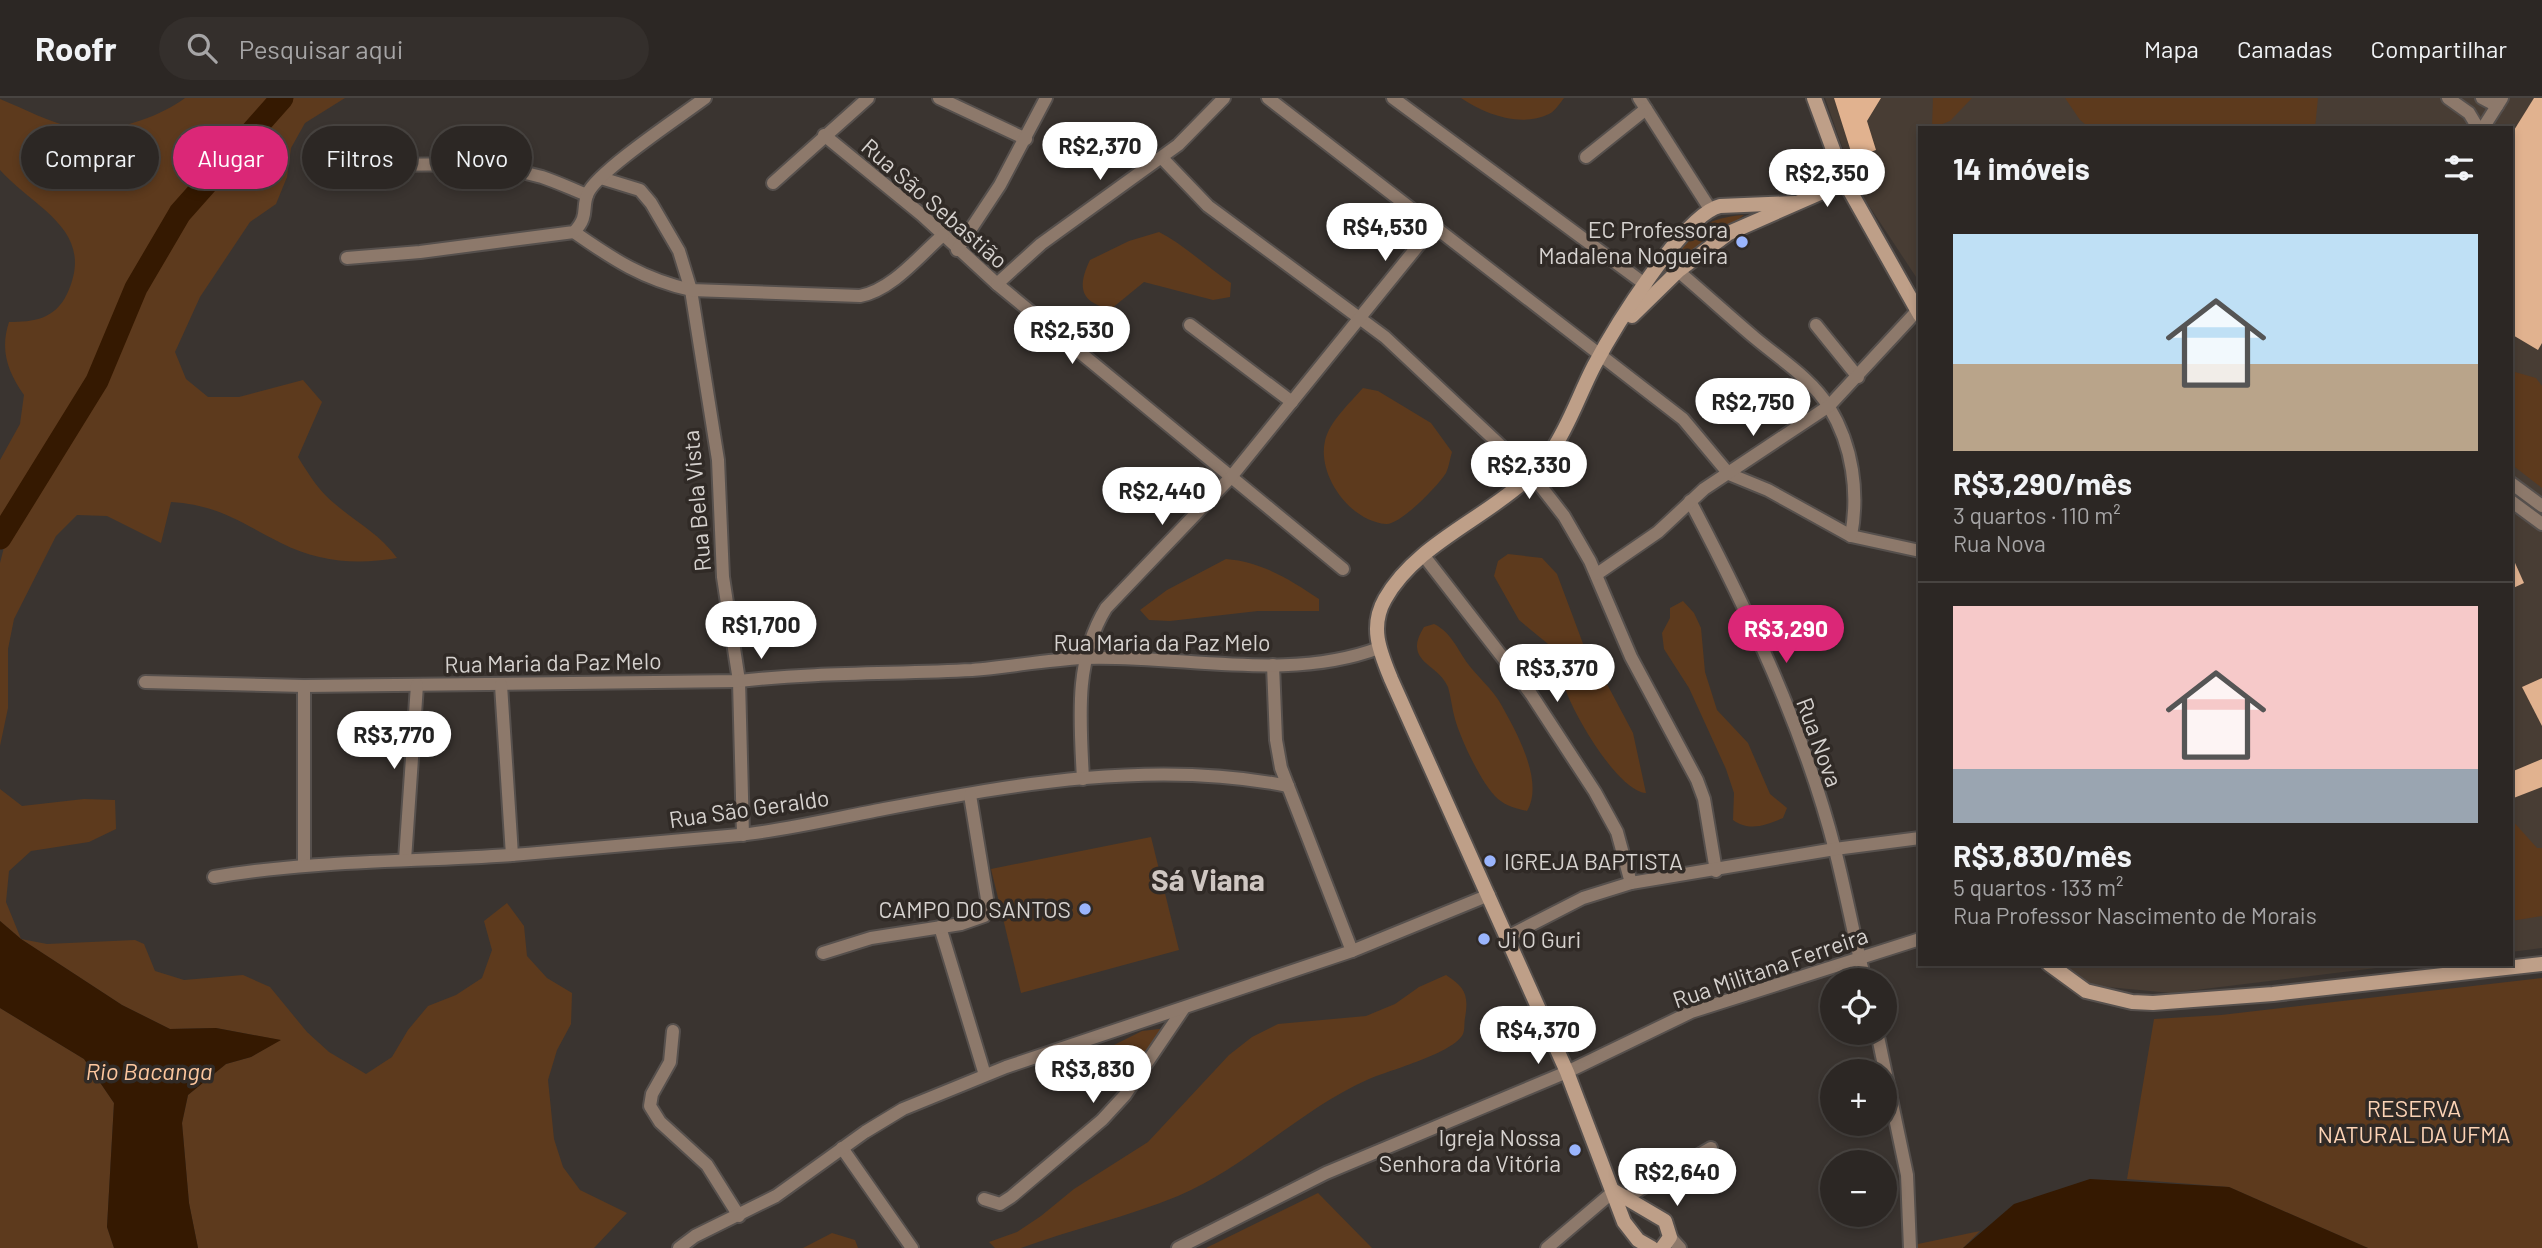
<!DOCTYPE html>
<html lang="pt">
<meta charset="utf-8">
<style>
:root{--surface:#2c2724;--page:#342f2c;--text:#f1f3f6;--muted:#a6a5a6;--line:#484441;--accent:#db2777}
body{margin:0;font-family:Barlow,sans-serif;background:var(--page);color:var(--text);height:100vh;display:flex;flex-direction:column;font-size:26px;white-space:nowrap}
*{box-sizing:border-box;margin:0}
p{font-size:23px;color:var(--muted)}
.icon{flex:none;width:38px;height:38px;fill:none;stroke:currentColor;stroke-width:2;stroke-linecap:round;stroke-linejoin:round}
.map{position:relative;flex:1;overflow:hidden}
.details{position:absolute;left:1918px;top:28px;width:595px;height:840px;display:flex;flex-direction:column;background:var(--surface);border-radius:0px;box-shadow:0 4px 10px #0003,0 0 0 2px var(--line)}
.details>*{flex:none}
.banner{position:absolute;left:21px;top:28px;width:665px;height:63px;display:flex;gap:14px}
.tools{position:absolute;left:1820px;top:870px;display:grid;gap:14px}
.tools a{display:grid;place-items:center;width:77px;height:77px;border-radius:50%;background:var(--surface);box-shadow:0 4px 10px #0003,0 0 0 2px var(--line);font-size:35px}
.price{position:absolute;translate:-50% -60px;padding:0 16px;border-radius:24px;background:#fff;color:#222;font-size:23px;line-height:46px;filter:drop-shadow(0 2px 4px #0008)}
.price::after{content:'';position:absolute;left:50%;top:42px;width:21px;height:16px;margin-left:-10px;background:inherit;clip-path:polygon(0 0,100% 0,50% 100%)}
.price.selected{background:var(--accent);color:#fff}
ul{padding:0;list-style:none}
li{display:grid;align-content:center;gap:14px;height:371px;padding:0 35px}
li+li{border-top:2px solid var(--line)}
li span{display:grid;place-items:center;height:217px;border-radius:0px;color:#555}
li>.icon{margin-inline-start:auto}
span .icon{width:126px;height:126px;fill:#fffc;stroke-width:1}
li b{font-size:30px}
h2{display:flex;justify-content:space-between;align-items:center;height:84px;padding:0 35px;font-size:30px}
.tag{padding:0 24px;border-radius:32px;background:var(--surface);box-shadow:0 4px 10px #0003,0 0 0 2px var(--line);font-size:24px;line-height:63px}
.tag.selected{background:var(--accent);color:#fff}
header{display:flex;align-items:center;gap:42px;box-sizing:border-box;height:98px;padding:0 35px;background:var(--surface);border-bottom:2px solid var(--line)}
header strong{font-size:33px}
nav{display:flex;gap:38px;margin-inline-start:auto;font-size:24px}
.search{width:490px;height:63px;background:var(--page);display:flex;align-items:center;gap:18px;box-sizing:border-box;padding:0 24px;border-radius:38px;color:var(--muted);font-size:26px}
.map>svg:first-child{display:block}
</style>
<header>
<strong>Roofr</strong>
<div class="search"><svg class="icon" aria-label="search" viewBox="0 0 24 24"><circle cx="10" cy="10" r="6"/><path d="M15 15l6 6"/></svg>Pesquisar aqui</div>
<nav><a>Mapa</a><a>Camadas</a><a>Compartilhar</a></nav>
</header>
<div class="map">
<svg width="2542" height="1150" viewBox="0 0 2542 1150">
<rect width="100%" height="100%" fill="#3a3430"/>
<!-- built -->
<g fill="#483d34">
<path d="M1825,0H2542V850L2511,854V30H1920V185L1856,88Z"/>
<path d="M2056,866H2409L2171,895L2076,886Z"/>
</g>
<!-- green -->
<g fill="#5d3a1d">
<path d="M185,0H345L305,25L291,50L287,79L276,106L250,124L200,199L175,254L186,281L208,299H239L303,282L322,304L298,359C309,377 319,393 335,406C357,425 380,436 397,460C357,467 318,464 281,445C241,425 219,407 171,404L161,445L107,418L77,417L56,438L14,521L8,551V610L0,648V465L12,418L0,440V362L20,326L24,297C7,273 0,251 9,224C34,224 55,221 67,196C97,132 35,111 0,72V1C25,11 50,25 76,30C111,36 158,20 185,0Z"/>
<path d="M1461,0H1564C1560,5 1555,13 1549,16C1520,30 1485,16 1461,0Z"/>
<path d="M1933,0H1972L1950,23L1932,30Z"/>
<path d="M2065,0H2318L2315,30H2090L2080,22Z"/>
<path d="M1744,117L1657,185L1655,182C1682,146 1694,120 1744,117Z"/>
<path d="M1159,134C1183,146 1207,169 1231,185L1230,199L1213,202L1144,184L1111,211C1080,205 1077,189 1090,162L1129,143Z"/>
<path d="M2515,274L2536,280L2542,288V390L2511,366V276Z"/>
<path d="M1363,290L1378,293L1431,325L1452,354C1450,360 1449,369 1446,375C1438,388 1400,427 1386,426C1349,423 1317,376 1325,343C1329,324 1350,305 1363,290Z"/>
<path d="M1508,456L1542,460L1557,476L1588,559L1608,588L1633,635L1646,695C1618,693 1575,618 1566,593C1561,582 1561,567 1559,555L1519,522L1494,478L1498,463Z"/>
<path d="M1226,461C1262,464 1289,481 1319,501V513H1258L1170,523L1149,522L1140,512L1167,492Z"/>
<path d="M1683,503L1694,515L1701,530L1705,574L1717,612L1748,645L1770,696L1787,710L1783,720C1766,727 1750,734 1733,722L1734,695L1726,671L1689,590L1664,551L1662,535L1670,520V510Z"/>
<path d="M1434,526C1451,534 1457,551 1468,566C1477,578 1491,590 1499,603C1515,631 1545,683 1527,713C1518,711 1506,708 1498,701C1482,687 1461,642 1455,621C1452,611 1451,599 1448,589C1438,565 1402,564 1424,529Z"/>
<path d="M0,691L22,708L84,701L115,702L116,731L89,744L31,753L9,773L6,804L21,841L47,846L135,842L144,846L155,873L184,882L243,877L270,889L307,934L329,954L366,976L392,959L408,932L428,908L456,897L482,880L492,852L484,823L507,805L524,828L527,858L547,880L572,895L571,926L557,952L548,982L554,1041L563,1069L580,1092L627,1115L594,1150H198L189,1105L182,1025L188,997L226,966L251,959L280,942L216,930L170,931L122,907L21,841L0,823Z"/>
<path d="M2511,721L2537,750H2542V818L2511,823Z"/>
<path d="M1151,739L1179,852L1021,895L991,771Z"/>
<path d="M1446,877C1465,889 1469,897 1465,920C1464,924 1465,932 1463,936C1454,955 1390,972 1369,981C1299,1012 1247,1069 1178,1098C1127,1119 1073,1131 1021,1150H995L989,1144L1017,1134L1041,1118L1074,1091L1148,1044L1229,957L1252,939L1278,926L1366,918L1395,906L1419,889Z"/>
<path d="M2542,880V1150H2368L2229,1089L2127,1081L2154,921L2221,917Z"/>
<path d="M0,910L84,961L114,1005L107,1129L114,1150H0Z"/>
<path d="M1176,929L1140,972L1114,947L1142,933Z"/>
<path d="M1318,1095L1372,1150H1206Z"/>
<path d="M1980,1133L1963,1150H1918V1146Z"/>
<path d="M832,1135L855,1142L858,1150H803Z"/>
</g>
<!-- water -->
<g fill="#351901">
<path d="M0,823L21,841L122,907L170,931L216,930L281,942L251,959L226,966L188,997L182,1025L189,1105L198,1150H114L107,1129L114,1005L84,961L0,910Z"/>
<path d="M2090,1081L2229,1089L2368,1150H1963L2014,1106Z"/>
</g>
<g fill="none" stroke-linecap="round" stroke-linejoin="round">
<!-- river -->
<path stroke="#351901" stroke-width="23" d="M0,440L97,283L136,190L180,115L282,0"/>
</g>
<!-- building -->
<g fill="#e1b28f">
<path d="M1834,0H1881L1867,23L1876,52L1853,60Z"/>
<path d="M2534,0H2542V245L2538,252L2511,236V37Z"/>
<path d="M2511,456L2524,485L2511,491Z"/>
<path d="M2542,580V628L2522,589Z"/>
<path d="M2542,661V689L2511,701V674Z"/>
</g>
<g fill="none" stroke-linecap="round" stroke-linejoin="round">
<defs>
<g id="street">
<path d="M939,0L1026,41"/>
<path d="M1268,0L1683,321L1729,376L1768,392L1851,438L1920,453"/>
<path d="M1393,0L1646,187"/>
<path d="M1639,0L1710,111"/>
<path d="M2448,0L2469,15L2478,30"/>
<path d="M2482,0L2497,8"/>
<path d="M2483,30L2502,0"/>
<path d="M824,37L922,117L997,186L1343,471"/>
<path d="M1586,59L1646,11"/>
<path d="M1162,60L1208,108L1385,239L1532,377L1564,418L1590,463L1631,559L1697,682L1704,701L1716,773"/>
<path d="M328,68C398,68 474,60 542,79C557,84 572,91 587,97"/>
<path d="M601,80L640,92L651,105L679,153L691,192L718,362L723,479L739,583L743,737"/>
<path d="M773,85L868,0"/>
<path d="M574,134C614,162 643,181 691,192L860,198C892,192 919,158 943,137"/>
<path d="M957,152L1000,87L1046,0"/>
<path d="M347,160L420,154L574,134C590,117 581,110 588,95C598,73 681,18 705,0"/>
<path d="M1678,173C1704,195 1729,218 1755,240C1780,261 1812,281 1829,309C1853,348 1859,395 1851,438"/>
<path d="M997,186L1041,146L1178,47L1224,0"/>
<path d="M1190,227L1292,304"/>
<path d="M1816,227L1858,279"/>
<path d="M2511,385L2542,408"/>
<path d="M1690,403C1748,513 1804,631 1835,752C1846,795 1854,839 1865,882"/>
<path d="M2511,403L2542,426"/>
<path d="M1424,458L1531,596L1595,694L1617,734L1631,785"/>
<path d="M1597,476L1658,434L1704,391L1829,308L1917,213"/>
<path d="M1273,567L1276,642L1281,670L1352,853"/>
<path d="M145,584L304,588L739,583C817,574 894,576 972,572C1009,569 1046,562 1083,560C1180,556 1286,585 1379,550"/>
<path d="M501,587L512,757"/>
<path d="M1083,681C1080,622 1074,562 1106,510L1231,379L1434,128"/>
<path d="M405,762L417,587"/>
<path d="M304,766V588"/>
<path d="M214,779C313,762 412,764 512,757C588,751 664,744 739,737C787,732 836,720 884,711C1014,686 1156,661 1288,688"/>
<path d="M940,829L985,977"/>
<path d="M1507,839L1583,800L1631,785L1835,751L1920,740"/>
<path d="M823,855L871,840L961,826L984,818L987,801L970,697"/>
<path d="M673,933L670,964L652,996L650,1008L660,1024L707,1067L739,1118"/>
<path d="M1877,934L1907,1077L1910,1150"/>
<path d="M842,1050L912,1150"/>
<path d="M1627,1099L1711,1050"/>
<path d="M984,1101L1000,1106L1011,1099L1102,1022L1125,997L1184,910"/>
<path d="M1670,1139L1680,1150"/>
<path d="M679,1150L695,1138L776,1098L865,1034L903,1011L1006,969L1352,853L1489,797"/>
<path d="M1178,1150L1326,1075L1567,974L1691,914L1920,841"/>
<path d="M1547,1150L1614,1093"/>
</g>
<g id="secondary">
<path d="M1814,0L1845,84L1920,217"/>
<path d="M1632,218L1678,173L1729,135L1845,84"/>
<path d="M2049,866L2086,893L2132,904L2153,905L2273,896L2542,866"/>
<path d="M1614,1093L1665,1123L1670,1139L1662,1150"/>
<path d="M1652,1150L1638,1142L1624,1124L1567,974L1391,581C1380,554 1369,529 1385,501C1421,437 1507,415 1551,354C1569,328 1579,297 1594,268C1613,232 1683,117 1720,108L1795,105"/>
</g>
</defs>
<!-- street casing -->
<use href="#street" stroke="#56504d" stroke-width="16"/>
<!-- secondary casing -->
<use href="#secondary" stroke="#56504d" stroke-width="18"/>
<!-- street -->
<use href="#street" stroke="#8d796b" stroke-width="12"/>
<!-- secondary -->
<use href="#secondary" stroke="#be9f88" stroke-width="14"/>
</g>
<!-- markers -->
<g fill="#9ab5fd" stroke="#302a26" stroke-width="2.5">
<circle cx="1742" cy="144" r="7"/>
<circle cx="1490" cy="763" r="7"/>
<circle cx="1085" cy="811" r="7"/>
<circle cx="1484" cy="841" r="7"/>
<circle cx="1575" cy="1052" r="7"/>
</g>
<g text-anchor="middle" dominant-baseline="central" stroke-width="7" stroke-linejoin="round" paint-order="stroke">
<!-- street labels -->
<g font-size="23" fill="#d6d2cf" stroke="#302a26">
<text transform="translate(935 105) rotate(41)">Rua São Sebastião</text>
<text transform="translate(696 403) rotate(-95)">Rua Bela Vista</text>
<text x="1162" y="544">Rua Maria da Paz Melo</text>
<text transform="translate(553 564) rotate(-1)">Rua Maria da Paz Melo</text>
<text transform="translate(1820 644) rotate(70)">Rua Nova</text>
<text transform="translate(749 710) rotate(-8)">Rua São Geraldo</text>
<text transform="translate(1770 869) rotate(-19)">Rua Militana Ferreira</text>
</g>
<!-- poi labels -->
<g font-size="23" fill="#d6d2cf" stroke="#302a26" text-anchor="end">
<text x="1728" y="131">EC Professora<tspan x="1728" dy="26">Madalena Nogueira</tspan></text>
<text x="1504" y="763" text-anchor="start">IGREJA BAPTISTA</text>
<text x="1071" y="811">CAMPO DO SANTOS</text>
<text x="1498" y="841" text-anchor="start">Ji O Guri</text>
<text x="1561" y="1039">Igreja Nossa<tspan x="1561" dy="26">Senhora da Vitória</tspan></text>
</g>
<!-- park labels -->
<g font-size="23" fill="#fcd3b5" stroke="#302a26">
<text x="2414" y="1010">RESERVA<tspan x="2414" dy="26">NATURAL DA UFMA</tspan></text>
</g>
<!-- water labels -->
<g font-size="24" font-style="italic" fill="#fcc69e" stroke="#302a26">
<text x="149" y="972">Rio Bacanga</text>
</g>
<!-- district labels -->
<g font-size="30" font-weight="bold" fill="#cfc7c2" stroke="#302a26">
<text x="1208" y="781">Sá Viana</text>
</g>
</g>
</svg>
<div class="tools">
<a><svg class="icon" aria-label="locate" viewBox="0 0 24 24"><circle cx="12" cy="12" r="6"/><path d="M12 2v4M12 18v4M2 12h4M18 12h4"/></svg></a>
<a>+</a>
<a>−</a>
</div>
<b class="price" style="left:1100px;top:84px">R$2,370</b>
<b class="price" style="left:1827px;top:111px">R$2,350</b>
<b class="price" style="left:1385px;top:165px">R$4,530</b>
<b class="price" style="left:1072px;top:268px">R$2,530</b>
<b class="price" style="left:1753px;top:340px">R$2,750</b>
<b class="price" style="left:1529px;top:403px">R$2,330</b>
<b class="price" style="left:1162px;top:429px">R$2,440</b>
<b class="price" style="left:761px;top:563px">R$1,700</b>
<b class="price selected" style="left:1786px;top:567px">R$3,290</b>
<b class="price" style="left:1557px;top:606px">R$3,370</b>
<b class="price" style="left:394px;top:673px">R$3,770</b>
<b class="price" style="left:1538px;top:968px">R$4,370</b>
<b class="price" style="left:1093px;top:1007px">R$3,830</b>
<b class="price" style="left:1677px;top:1110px">R$2,640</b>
<div class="banner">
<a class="tag">Comprar</a>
<a class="tag selected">Alugar</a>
<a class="tag">Filtros</a>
<a class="tag">Novo</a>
</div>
<section class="details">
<h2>14 imóveis<svg class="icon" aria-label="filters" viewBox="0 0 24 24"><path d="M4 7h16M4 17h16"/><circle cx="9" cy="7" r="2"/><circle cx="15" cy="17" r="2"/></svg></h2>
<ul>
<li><span style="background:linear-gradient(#bfe0f5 60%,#b9a48a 0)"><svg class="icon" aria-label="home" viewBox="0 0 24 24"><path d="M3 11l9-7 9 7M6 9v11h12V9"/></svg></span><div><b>R$3,290/mês</b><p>3 quartos · 110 m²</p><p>Rua Nova</p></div></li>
<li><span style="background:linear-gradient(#f6c9c9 75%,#9aa5b1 0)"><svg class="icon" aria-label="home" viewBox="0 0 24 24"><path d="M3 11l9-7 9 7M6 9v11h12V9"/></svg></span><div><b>R$3,830/mês</b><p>5 quartos · 133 m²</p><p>Rua Professor Nascimento de Morais</p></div></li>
</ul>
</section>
</div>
